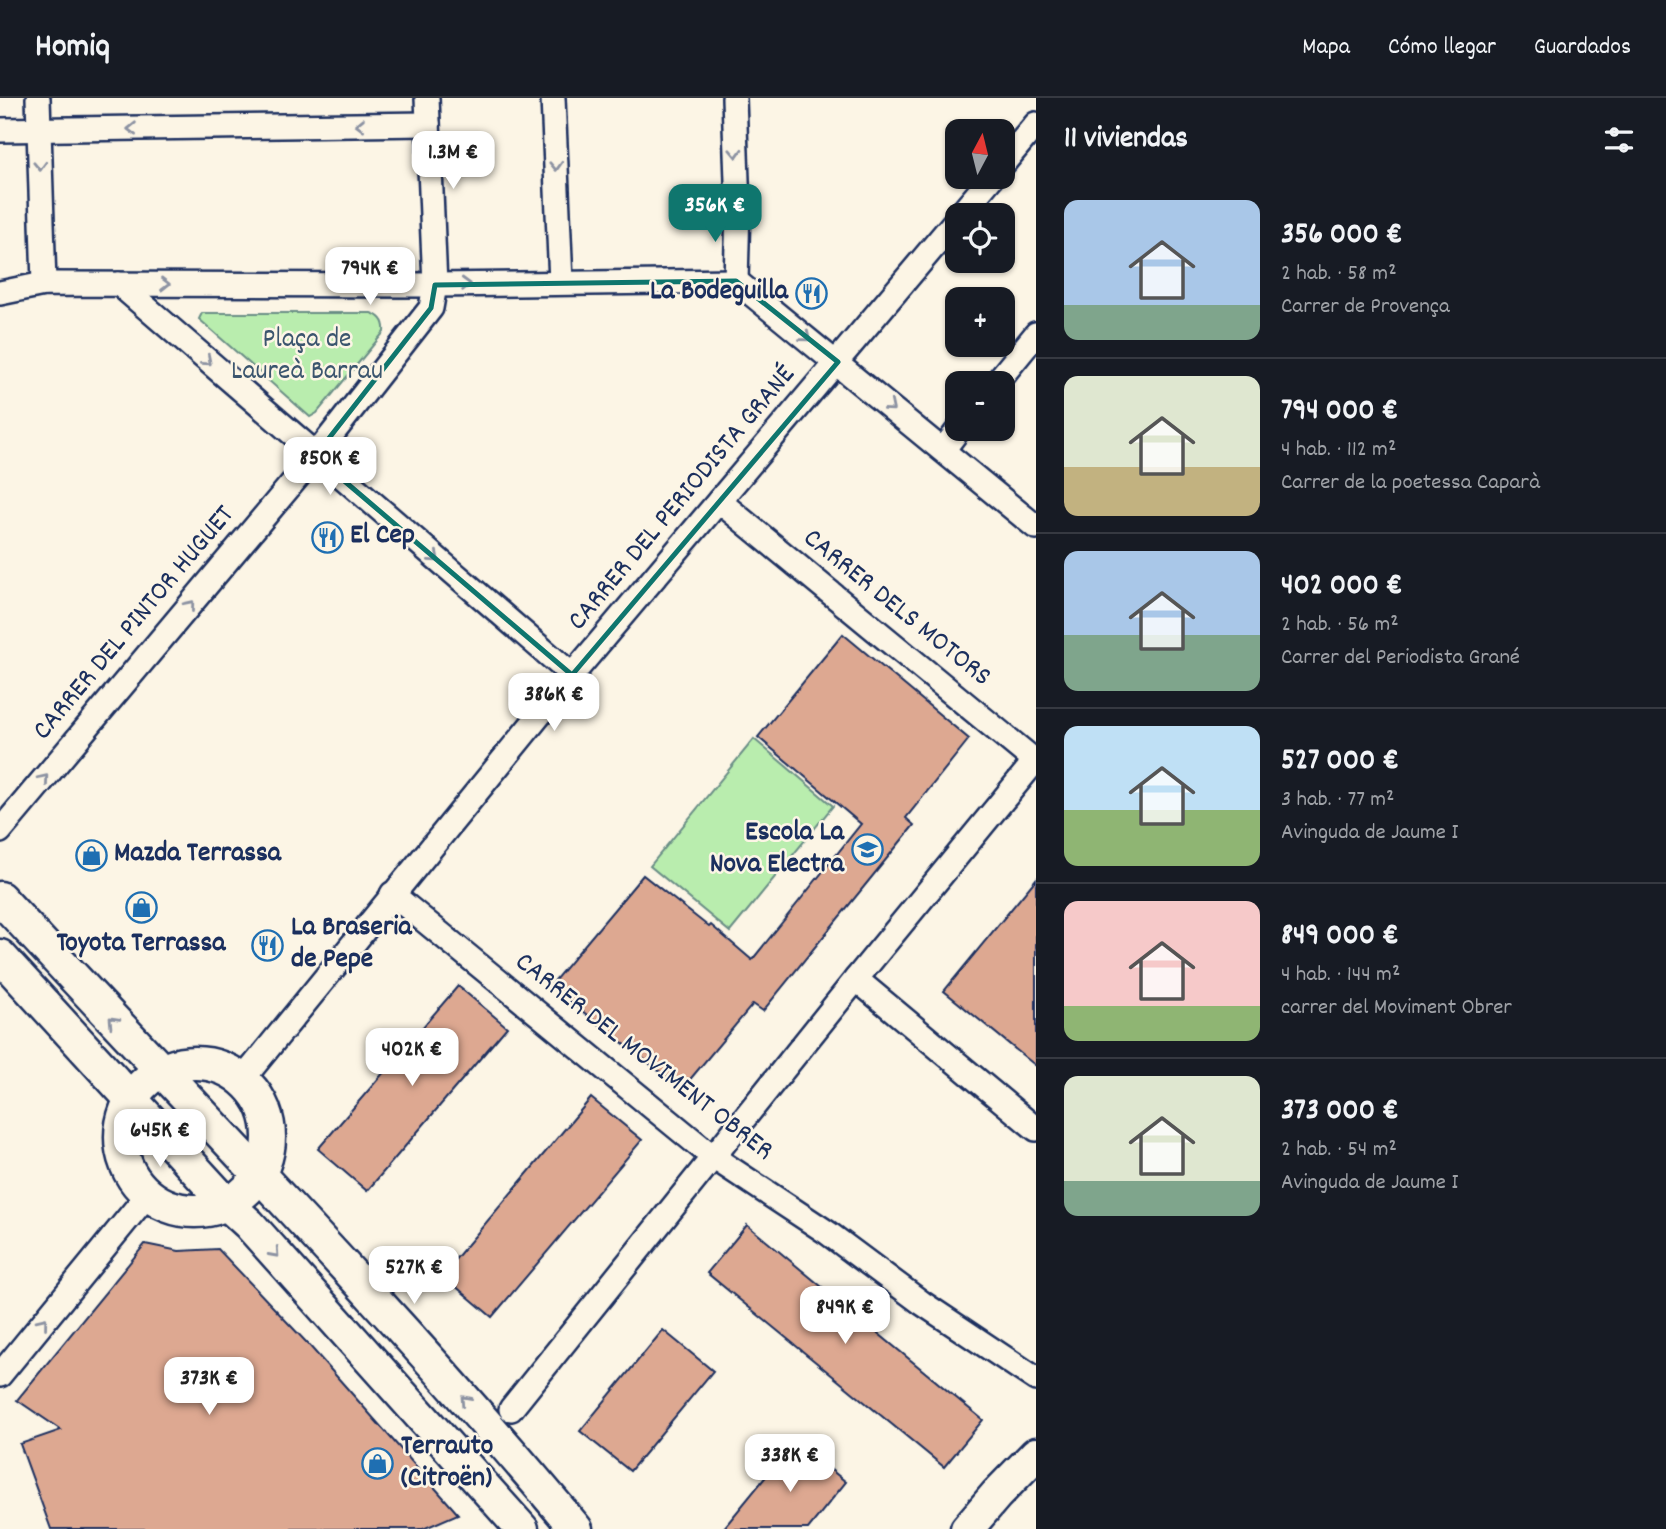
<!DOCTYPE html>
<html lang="es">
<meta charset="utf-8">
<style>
:root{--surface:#171b24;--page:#242831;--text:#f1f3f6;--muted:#9ea1a6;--line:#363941;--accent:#0f766e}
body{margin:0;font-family:Dekko,sans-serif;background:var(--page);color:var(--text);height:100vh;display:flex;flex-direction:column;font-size:26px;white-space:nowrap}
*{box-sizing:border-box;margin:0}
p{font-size:23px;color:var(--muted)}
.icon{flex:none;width:38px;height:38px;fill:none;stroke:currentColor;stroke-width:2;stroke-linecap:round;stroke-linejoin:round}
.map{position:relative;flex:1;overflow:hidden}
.panel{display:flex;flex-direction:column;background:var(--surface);width:630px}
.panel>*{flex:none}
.needle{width:46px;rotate:7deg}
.tools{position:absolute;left:945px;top:21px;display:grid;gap:14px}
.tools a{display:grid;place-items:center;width:70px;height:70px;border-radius:14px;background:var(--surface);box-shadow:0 2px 5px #0004;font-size:35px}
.price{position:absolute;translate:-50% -60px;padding:0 16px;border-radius:14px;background:#fff;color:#222;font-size:23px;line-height:46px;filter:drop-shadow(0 2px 4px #0008)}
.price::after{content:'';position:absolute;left:50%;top:42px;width:21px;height:16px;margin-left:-10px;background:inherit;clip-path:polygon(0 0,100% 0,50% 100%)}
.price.active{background:var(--accent);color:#fff}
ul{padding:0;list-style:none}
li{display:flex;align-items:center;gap:21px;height:175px;padding:0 28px}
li+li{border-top:2px solid var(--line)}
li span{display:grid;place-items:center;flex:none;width:196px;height:140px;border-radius:14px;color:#555}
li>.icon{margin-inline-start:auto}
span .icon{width:84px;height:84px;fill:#fffc;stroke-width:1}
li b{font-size:30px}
h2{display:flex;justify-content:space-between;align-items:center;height:84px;padding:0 28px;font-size:30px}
header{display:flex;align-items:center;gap:42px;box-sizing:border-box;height:98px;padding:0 35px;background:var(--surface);border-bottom:2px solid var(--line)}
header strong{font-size:33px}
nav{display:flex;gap:38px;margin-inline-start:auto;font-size:24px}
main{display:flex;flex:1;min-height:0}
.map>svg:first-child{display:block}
</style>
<header>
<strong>Homiq</strong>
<nav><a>Mapa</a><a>Cómo llegar</a><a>Guardados</a></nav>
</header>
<main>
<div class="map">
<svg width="1036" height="1431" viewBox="0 0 1036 1431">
<rect width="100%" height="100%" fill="#fcf5e5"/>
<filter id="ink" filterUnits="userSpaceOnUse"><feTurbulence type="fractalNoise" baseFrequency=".0143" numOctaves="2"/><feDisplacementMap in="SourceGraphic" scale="14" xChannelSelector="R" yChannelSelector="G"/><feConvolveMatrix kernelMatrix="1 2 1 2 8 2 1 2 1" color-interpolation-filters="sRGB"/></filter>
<g filter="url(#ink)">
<!-- green -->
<g fill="#b9edae" stroke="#6a8e86" stroke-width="2">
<path d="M202,215H371C381,218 385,224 384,234L317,315L310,319L199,221Z"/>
<path d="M754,641L833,708L730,834L650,768Z"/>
</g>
<!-- building -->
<g fill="#dda891" stroke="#1b2f5e" stroke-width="2">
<path d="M843,536L969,641L906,720L914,727L763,913L753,906L682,991L550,888L643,777L709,829L711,827L752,862L861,726L758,639Z"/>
<path d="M1036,781V968L944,893Z"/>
<path d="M458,888L507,929L367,1093L318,1051Z"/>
<path d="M591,1000L642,1042L492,1219L442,1177Z"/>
<path d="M747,1127L983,1322L944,1369L707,1175Z"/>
<path d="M145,1146L179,1153L218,1151L308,1246L458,1416L423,1431H51L20,1346L61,1332L17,1302Z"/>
<path d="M663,1232L713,1273L630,1373L580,1333Z"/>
<path d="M795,1343L846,1384L808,1431H723Z"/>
</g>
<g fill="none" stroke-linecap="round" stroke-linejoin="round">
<defs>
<g id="street">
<path d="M38,0L44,186"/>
<path d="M553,0L561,184"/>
<path d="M734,0L738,110L736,183"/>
<path d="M0,32L428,26"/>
<path d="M1003,66L1036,26"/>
<path d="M960,117L992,79"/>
<path d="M736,183L1036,429"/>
<path d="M119,186L572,577"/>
<path d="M0,195L44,186L435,187L736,183"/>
<path d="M996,285L1036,236"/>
<path d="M943,352L959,331"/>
<path d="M719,403L1036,664"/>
<path d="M0,733L315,358L431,210L435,187L427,0"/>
<path d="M392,796L713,1059L828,1135L922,1205L1036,1281"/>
<path d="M856,881L1036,1031"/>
<path d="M243,981L572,577L957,121"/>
<path d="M0,1277L148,1096"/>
<path d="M511,1311L856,881L1035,663"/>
</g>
<g id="secondary">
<path d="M0,800C193,1009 394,1212 576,1431"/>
<path d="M0,858L227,1106L249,1126L522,1431"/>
<circle cx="195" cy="1039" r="74"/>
<path d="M967,1431L996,1397L1036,1356"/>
</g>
</defs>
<!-- street casing -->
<use href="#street" stroke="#1b2f5e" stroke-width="28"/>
<!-- secondary casing -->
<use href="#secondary" stroke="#1b2f5e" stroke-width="37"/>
<!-- street -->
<use href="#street" stroke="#fcf5e5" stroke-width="23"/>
<!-- secondary -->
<use href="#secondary" stroke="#fcf5e5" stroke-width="32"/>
</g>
<!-- one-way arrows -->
<defs><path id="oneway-chevron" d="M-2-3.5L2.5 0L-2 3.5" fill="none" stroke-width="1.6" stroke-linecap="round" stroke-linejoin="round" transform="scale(1.75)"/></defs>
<g stroke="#8c92a2">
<use href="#oneway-chevron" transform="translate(360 27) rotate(179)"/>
<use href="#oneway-chevron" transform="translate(132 31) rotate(179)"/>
<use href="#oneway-chevron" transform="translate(736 55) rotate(88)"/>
<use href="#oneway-chevron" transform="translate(40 68) rotate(88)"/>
<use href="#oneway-chevron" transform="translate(556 68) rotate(88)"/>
<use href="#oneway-chevron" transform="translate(165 186)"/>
<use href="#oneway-chevron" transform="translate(466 186) rotate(-2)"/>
<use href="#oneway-chevron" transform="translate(806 239) rotate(39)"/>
<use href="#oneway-chevron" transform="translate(207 263) rotate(41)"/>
<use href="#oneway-chevron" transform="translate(890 309) rotate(40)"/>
<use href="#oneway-chevron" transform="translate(435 460) rotate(41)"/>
<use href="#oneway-chevron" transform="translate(190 507) rotate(-50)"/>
<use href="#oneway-chevron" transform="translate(44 681) rotate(-50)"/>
<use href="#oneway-chevron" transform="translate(113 923) rotate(-133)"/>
<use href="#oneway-chevron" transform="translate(275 1155) rotate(48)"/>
<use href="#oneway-chevron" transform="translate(43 1224) rotate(-51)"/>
<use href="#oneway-chevron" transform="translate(465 1302) rotate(-132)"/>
</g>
</g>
<!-- marked area -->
<path fill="none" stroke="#0f766e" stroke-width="5" stroke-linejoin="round" d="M736,183L838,264L572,577L315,358L431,210L435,187Z"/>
<!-- icons -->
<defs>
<symbol id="restaurant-ring" viewBox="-11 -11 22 22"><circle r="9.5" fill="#fcf5e5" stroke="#1f6fb2" stroke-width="1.5"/><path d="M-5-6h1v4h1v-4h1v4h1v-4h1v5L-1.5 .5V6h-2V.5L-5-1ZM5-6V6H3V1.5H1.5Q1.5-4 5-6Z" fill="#1f6fb2"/></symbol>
<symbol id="school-ring" viewBox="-11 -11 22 22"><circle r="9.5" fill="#fcf5e5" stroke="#1f6fb2" stroke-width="1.5"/><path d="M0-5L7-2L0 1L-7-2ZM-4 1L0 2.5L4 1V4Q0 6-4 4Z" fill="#1f6fb2"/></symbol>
<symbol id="shop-ring" viewBox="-11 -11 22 22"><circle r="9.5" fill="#fcf5e5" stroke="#1f6fb2" stroke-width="1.5"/><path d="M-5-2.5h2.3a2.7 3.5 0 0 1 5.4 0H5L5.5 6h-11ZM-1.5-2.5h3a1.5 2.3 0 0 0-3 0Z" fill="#1f6fb2"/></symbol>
</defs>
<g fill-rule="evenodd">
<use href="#restaurant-ring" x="794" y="178" width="35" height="35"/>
<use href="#restaurant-ring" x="310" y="422" width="35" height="35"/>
<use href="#school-ring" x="850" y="734" width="35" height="35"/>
<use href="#shop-ring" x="74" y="740" width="35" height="35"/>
<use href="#shop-ring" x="124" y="792" width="35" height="35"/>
<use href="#restaurant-ring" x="250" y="830" width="35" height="35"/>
<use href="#shop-ring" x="360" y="1348" width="35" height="35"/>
</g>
<g text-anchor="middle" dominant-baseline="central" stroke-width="5" stroke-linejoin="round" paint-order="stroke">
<!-- poi labels -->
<g font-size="28" font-weight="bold" fill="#1b2f5e" stroke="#fcf5e5" text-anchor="start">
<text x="788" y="195" text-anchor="end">La Bodeguilla</text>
<text x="350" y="439">El Cep</text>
<text x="844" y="736" text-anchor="end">Escola La<tspan x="844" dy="32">Nova Electra</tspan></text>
<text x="114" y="757">Mazda Terrassa</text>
<text x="291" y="831">La Braseria<tspan x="291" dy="32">de Pepe</tspan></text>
<text x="141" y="847" text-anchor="middle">Toyota Terrassa</text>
<text x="401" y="1350">Terrauto<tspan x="401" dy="32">(Citroën)</tspan></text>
</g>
<!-- park labels -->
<g font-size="28" fill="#3b556e" stroke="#fcf5e5">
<text x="307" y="243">Plaça de<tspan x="307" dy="32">Laureà Barrau</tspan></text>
</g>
<!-- street labels -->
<g font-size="28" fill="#1b2f5e" stroke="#fcf5e5">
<text transform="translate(683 401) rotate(-50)">CARRER DEL PERIODISTA GRANÉ</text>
<text transform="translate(896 511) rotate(39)">CARRER DELS MOTORS</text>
<text transform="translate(135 526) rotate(-50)">CARRER DEL PINTOR HUGUET</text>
<text transform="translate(643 960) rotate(38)">CARRER DEL MOVIMENT OBRER</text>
</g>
</g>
</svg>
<div class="tools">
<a><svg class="needle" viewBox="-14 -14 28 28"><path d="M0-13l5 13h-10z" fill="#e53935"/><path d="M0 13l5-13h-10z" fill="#9ea1a6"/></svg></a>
<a><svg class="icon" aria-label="locate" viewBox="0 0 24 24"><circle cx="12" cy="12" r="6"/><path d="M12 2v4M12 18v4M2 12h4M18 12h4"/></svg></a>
<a>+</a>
<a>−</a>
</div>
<b class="price" style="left:453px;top:93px">1.3M €</b>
<b class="price active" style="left:715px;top:146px">356K €</b>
<b class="price" style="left:370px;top:209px">794K €</b>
<b class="price" style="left:330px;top:399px">850K €</b>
<b class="price" style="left:554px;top:635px">386K €</b>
<b class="price" style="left:412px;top:990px">402K €</b>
<b class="price" style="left:160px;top:1071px">645K €</b>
<b class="price" style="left:414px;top:1208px">527K €</b>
<b class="price" style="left:845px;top:1248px">849K €</b>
<b class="price" style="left:209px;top:1319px">373K €</b>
<b class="price" style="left:790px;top:1396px">338K €</b>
</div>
<section class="panel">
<h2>11 viviendas<svg class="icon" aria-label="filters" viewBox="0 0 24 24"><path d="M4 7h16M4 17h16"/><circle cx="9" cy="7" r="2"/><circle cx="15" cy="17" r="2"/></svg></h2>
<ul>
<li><span style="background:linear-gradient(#a9c7e8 75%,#7fa58c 0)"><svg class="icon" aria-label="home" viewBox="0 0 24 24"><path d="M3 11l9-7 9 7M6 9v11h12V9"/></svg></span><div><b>356 000 €</b><p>2 hab. · 58 m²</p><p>Carrer de Provença</p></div></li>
<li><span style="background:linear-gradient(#dfe7d0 65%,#c2b280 0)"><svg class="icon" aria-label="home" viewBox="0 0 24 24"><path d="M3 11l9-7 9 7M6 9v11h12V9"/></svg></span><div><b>794 000 €</b><p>4 hab. · 112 m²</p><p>Carrer de la poetessa Caparà</p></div></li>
<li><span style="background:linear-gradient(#a9c7e8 60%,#7fa58c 0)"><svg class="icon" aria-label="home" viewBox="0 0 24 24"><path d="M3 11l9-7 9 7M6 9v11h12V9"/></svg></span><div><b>402 000 €</b><p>2 hab. · 56 m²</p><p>Carrer del Periodista Grané</p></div></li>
<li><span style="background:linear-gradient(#bfe0f5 60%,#8fb573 0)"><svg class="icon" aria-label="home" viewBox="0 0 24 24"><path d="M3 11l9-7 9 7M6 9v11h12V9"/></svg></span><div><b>527 000 €</b><p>3 hab. · 77 m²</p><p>Avinguda de Jaume I</p></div></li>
<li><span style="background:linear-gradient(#f6c9c9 75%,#8fb573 0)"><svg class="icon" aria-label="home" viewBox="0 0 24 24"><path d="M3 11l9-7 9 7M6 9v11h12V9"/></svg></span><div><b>849 000 €</b><p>4 hab. · 144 m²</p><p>carrer del Moviment Obrer</p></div></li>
<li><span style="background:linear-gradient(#dfe7d0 75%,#7fa58c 0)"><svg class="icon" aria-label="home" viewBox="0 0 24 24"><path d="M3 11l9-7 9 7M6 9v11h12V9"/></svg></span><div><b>373 000 €</b><p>2 hab. · 54 m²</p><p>Avinguda de Jaume I</p></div></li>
</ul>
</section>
</main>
